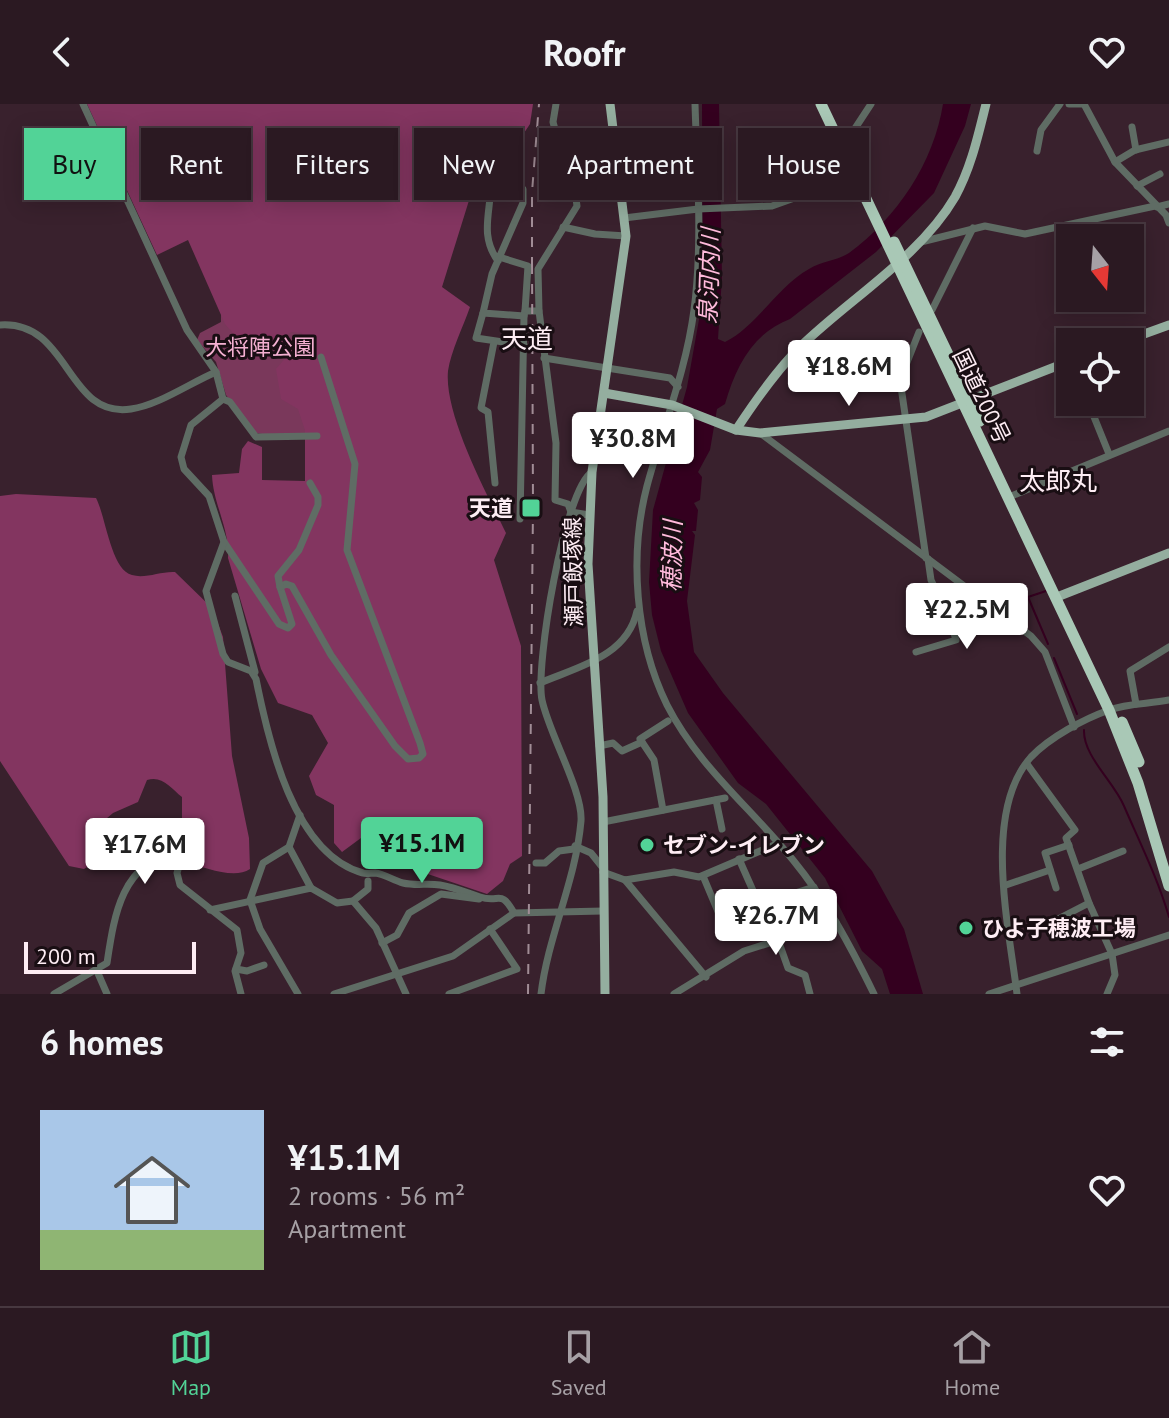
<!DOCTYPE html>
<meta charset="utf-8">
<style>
:root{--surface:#2b1922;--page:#33222a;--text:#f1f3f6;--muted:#a6a0a5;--line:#473840;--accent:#52d397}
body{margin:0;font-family:"PT Sans","Noto Sans JP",sans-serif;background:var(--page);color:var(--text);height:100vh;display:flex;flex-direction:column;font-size:30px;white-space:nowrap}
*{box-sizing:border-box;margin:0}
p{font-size:26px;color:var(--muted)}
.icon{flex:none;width:44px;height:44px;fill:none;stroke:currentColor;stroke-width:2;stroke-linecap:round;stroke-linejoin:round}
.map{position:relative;height:890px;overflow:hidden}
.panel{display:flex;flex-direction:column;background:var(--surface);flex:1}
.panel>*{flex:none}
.hud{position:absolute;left:24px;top:24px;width:1122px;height:72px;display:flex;gap:16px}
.needle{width:52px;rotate:163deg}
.controls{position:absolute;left:1056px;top:120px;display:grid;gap:16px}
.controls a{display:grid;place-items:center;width:88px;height:88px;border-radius:0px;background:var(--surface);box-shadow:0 4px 20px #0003,0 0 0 2px var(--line);font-size:40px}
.scale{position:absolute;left:24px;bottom:20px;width:172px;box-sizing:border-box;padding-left:8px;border:4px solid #feedf4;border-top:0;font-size:22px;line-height:28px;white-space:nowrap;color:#feedf4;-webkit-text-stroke:6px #190e13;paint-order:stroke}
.price{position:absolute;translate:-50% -68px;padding:0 18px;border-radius:8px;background:#fff;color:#222;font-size:26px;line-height:52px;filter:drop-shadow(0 2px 4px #0008)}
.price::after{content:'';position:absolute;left:50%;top:48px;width:24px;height:18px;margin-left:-12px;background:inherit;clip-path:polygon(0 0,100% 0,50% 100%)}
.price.current{background:var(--accent);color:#111}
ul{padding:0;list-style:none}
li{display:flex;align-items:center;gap:24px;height:200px;padding:0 40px}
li+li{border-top:2px solid var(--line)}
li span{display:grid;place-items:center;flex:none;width:224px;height:160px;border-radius:0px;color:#555}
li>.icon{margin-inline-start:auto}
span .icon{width:96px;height:96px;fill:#fffc;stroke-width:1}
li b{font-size:34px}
h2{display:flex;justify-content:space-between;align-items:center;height:96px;padding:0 40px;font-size:34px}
.tag{padding:0 28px;border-radius:0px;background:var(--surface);box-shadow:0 4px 20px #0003,0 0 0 2px var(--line);font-size:28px;line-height:72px}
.tag.current{background:var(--accent);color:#111}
header{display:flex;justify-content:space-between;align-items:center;height:104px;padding:0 40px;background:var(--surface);font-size:36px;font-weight:700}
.tab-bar{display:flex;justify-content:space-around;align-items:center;height:112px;border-top:2px solid var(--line);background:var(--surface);font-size:22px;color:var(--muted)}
.tab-bar a{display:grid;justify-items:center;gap:4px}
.tab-bar .current{color:var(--accent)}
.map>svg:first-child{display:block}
</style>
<header><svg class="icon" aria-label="back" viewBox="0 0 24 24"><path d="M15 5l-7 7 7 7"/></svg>Roofr<svg class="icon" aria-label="heart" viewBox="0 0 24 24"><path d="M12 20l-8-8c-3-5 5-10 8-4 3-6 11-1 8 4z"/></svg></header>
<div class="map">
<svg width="1169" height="890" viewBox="0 0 1169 890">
<rect width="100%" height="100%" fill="#39212d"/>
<!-- green -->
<path fill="#7a385b" d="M221,208L304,211L341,325L278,332L254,329L226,291L216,258L197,236L200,229L221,218Z"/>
<!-- forest -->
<g fill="#833560">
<path d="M87,0H533L530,20L520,35L486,42L442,183L470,203C463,223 451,247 448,267C444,311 487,390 506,429L494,456L521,542L522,752L510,760L503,777L487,790L410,764L404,746L380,720L342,748L334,739V701L316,691L309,672L328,639L312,611L278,599L261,565L228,454C230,425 213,400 212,371L239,369L242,345L248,337L262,343V376L305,377V326L298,305L281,295L276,265L288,251L303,243L302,229L292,228L269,239L240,237L225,220L188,136L157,151Z"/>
<path d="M16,390L96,394C106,413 111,466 132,471C145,475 161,467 175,468L212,504L223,533L232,652L249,734L250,765C234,776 204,763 186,758L182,752V693C171,684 162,671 147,676L138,698L113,709L100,720L96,757L84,765L69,762L0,657V392Z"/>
</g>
<!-- water -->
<path fill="#34001f" d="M702,0H719L722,173L718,235L725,238C757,222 777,183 809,165C821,157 837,157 849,149C897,114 934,58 943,0H971L965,22L934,89L876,148L790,215C753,229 736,262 725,300L717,305L710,346L698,368L702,373L700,396L694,399L698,406L696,427H692L695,431L687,497L694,548L723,589L872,767L904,825L923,890H890L882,865L862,847L825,774L766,700L738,679L688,609L661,547L652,511L649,478L653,406L687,283L703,193Z"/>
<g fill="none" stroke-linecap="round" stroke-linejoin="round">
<!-- stream -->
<g stroke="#34001f" stroke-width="2">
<path d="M1046,487L1028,493L1048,540"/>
<path d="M1054,554L1077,610"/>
<path d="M1084,626C1083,652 1114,678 1124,702C1140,739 1158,775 1169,813"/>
</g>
<!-- minor -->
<g stroke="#5f6c64" stroke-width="7">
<path d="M556,0L553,18L563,55L572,65L577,102L538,165L539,207L556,339L555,396L568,400L571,408L589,411"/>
<path d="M695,0C697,68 703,138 694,206C686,267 663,323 647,382C629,451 635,536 667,601C698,662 750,703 793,756C826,796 851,843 874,890"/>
<path d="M1069,0H1084"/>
<path d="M1084,0L1115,58L1166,111L1169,119"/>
<path d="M1132,23L1136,46"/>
<path d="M1037,47L1041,26L1060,0"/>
<path d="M1115,58L1135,46L1169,38"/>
<path d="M1137,82L1160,70"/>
<path d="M1157,103L1169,100"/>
<path d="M624,114L698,105L772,102L800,92L831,61L871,0"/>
<path d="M563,123L595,130L626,132"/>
<path d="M921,138L985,122L1025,130L1155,102"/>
<path d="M499,153L528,162L525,207"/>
<path d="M498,157C477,128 494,103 490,72L523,85V99L492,170L483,209L524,212L525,207H539"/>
<path d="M932,206L973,124"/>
<path d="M483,209L476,234L524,241"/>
<path d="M0,221C70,216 66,315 131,305C159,301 190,279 216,268L187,226L83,0"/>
<path d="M919,228L900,276L926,454"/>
<path d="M494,238L481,304L488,308L495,379"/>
<path d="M544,254L670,274L678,283"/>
<path d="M216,268L223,295L191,321L181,353L184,365L209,392L224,438L279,520L288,524L292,520L280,483L286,480L292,482L331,551L395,642L408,655L419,654L423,650L420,639L347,446L355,360L321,253"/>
<path d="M223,295L230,298L256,333L317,332"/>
<path d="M1088,298L1109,350"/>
<path d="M760,329L1031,532L1045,548L1074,623"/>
<path d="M1009,393L1169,327"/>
<path d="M520,415L524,212"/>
<path d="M224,438L206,487L223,550L228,558L251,567L256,575C268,635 293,750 363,769C366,770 371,769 375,769C385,770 394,777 403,779C416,782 427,779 440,781C453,783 468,789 480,793C500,800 500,784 514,809"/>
<path d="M928,455L931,476L950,516"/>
<path d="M280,483L278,472L299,446L318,401V393L310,379"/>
<path d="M235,492L255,568"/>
<path d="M916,548L956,536L950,516L961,513L974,517L997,507"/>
<path d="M540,579C577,563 627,553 637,507"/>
<path d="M1136,600L1130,567L1169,543"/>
<path d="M599,642L613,639L622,647L642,638"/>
<path d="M1027,660L1075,726L1066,734L1089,799L1112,850L1115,871L1107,890"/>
<path d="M716,696L722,725"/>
<path d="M663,706L654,656L640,635L668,617"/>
<path d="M603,718L725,694"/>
<path d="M575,742L591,749L603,764"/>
<path d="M289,743L311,784"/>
<path d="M739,755L758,798"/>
<path d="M536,759H545L559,747L574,745"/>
<path d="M1078,765L1123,747"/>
<path d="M603,768L625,776L674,768L699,773L779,739"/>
<path d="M703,772L719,810"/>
<path d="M625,776L706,873"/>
<path d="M1006,781L1050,766"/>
<path d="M1056,784L1045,749L1069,741"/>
<path d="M353,797L368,785V777"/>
<path d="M210,806L311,784L337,799L353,797L376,824L406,890"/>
<path d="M1056,816L1089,799"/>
<path d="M805,827L795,789L814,783"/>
<path d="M778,836L788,864L805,871L810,890"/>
<path d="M382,839L397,831L409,809L441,790L479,795"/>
<path d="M236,865L247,867L264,861"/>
<path d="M97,867L107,890"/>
<path d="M54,890L107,859C114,813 121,759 176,748L181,755L177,769L180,781L237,826L241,849L235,867L241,890"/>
<path d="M298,890L260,825L250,796L263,759L289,743L300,711"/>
<path d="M334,890L453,852L514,809L603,807"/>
<path d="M449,890L517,865L490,825"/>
<path d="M541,890C548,832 576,776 581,717C583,687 549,630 542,596C535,562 564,386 592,368"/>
<path d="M674,890L744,847L836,818"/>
<path d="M989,890L1169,831"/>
<path d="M1017,890C1009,823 982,708 1031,653C1050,633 1084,615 1109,606C1128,599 1150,600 1169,596"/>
</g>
<!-- major -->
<g stroke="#94ae9f" stroke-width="9">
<path d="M1122,238L1169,221"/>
<path d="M604,289L672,301L736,326L760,329L926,313L1070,257"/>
<path d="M736,326C755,297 775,268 800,243C849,195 920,153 955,93C971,64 978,32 986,0"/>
<path d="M1057,493L1169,449"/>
<path d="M605,890L603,693L588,460L592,368L626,132L610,0"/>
</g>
<!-- highway -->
<g stroke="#a9c8b6" stroke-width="11">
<path d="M821,0L1109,606L1138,679L1169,782"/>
<path d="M894,138L980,317"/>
<path d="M1122,618L1139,658"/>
</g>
<!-- rail -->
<g stroke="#a18d96" stroke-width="2" stroke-dasharray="10 10" stroke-linecap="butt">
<path d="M532,163V88L539,0"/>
<path d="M528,890L533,404L532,152"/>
</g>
</g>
<!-- markers -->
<g fill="#52d397" stroke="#190e13" stroke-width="3">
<rect x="521" y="394" width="20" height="20" rx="4"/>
<circle cx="647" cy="741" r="8"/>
<circle cx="966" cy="824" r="8"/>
</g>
<g text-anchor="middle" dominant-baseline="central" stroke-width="6" stroke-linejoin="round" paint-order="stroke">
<!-- park labels -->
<g font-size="22" fill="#f4b0d1" stroke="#190e13">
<text x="260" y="243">大将陣公園</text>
</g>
<!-- street labels -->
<g font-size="22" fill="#feedf4" stroke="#190e13">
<text transform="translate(982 292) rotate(64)">国道200号</text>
<text transform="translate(573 468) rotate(-91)">瀬戸飯塚線</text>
</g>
<!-- poi labels -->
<g font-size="22" font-weight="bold" fill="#feedf4" stroke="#190e13" text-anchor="start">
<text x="513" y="404" text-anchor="end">天道</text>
<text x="663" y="741">セブン-イレブン</text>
<text x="982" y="824">ひよ子穂波工場</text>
</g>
<!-- water labels -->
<g font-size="24" font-style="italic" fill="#ffbadb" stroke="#190e13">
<text transform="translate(709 172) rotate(-88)">泉河内川</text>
<text transform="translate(672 452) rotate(-89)">穂波川</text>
</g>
<!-- quarter labels -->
<g font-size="26" fill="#feedf4" stroke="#190e13">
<text x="527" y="234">天道</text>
<text x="1058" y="376">太郎丸</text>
</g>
</g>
</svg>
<div class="controls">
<a><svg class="needle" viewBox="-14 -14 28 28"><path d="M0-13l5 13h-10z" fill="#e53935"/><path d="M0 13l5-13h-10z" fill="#a6a0a5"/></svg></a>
<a><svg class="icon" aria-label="locate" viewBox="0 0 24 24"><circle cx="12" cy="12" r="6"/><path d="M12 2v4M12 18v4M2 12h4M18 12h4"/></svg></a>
</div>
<div class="scale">200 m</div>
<b class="price" style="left:849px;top:304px">¥18.6M</b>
<b class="price" style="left:633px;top:376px">¥30.8M</b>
<b class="price" style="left:967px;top:547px">¥22.5M</b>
<b class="price current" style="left:422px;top:781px">¥15.1M</b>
<b class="price" style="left:145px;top:782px">¥17.6M</b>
<b class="price" style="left:776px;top:853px">¥26.7M</b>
<div class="hud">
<a class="tag current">Buy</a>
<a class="tag">Rent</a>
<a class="tag">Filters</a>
<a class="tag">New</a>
<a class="tag">Apartment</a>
<a class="tag">House</a>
</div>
</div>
<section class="panel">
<h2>6 homes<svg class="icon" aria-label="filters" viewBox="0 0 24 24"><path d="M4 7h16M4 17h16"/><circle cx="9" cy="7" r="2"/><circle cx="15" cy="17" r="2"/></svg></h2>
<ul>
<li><span style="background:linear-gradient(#a9c7e8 75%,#8fb573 0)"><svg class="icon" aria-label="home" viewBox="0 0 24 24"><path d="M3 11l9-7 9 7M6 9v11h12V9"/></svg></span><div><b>¥15.1M</b><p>2 rooms · 56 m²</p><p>Apartment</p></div><svg class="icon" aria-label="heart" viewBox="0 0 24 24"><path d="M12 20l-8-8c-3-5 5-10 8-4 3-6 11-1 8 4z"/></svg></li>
</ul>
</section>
<nav class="tab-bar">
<a class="current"><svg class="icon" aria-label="map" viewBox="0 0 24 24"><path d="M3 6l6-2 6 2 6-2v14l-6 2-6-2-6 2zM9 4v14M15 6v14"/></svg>Map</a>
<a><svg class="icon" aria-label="saved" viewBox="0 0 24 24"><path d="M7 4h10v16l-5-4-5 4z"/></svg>Saved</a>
<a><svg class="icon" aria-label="home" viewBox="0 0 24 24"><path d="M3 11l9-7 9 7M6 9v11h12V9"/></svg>Home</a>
</nav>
